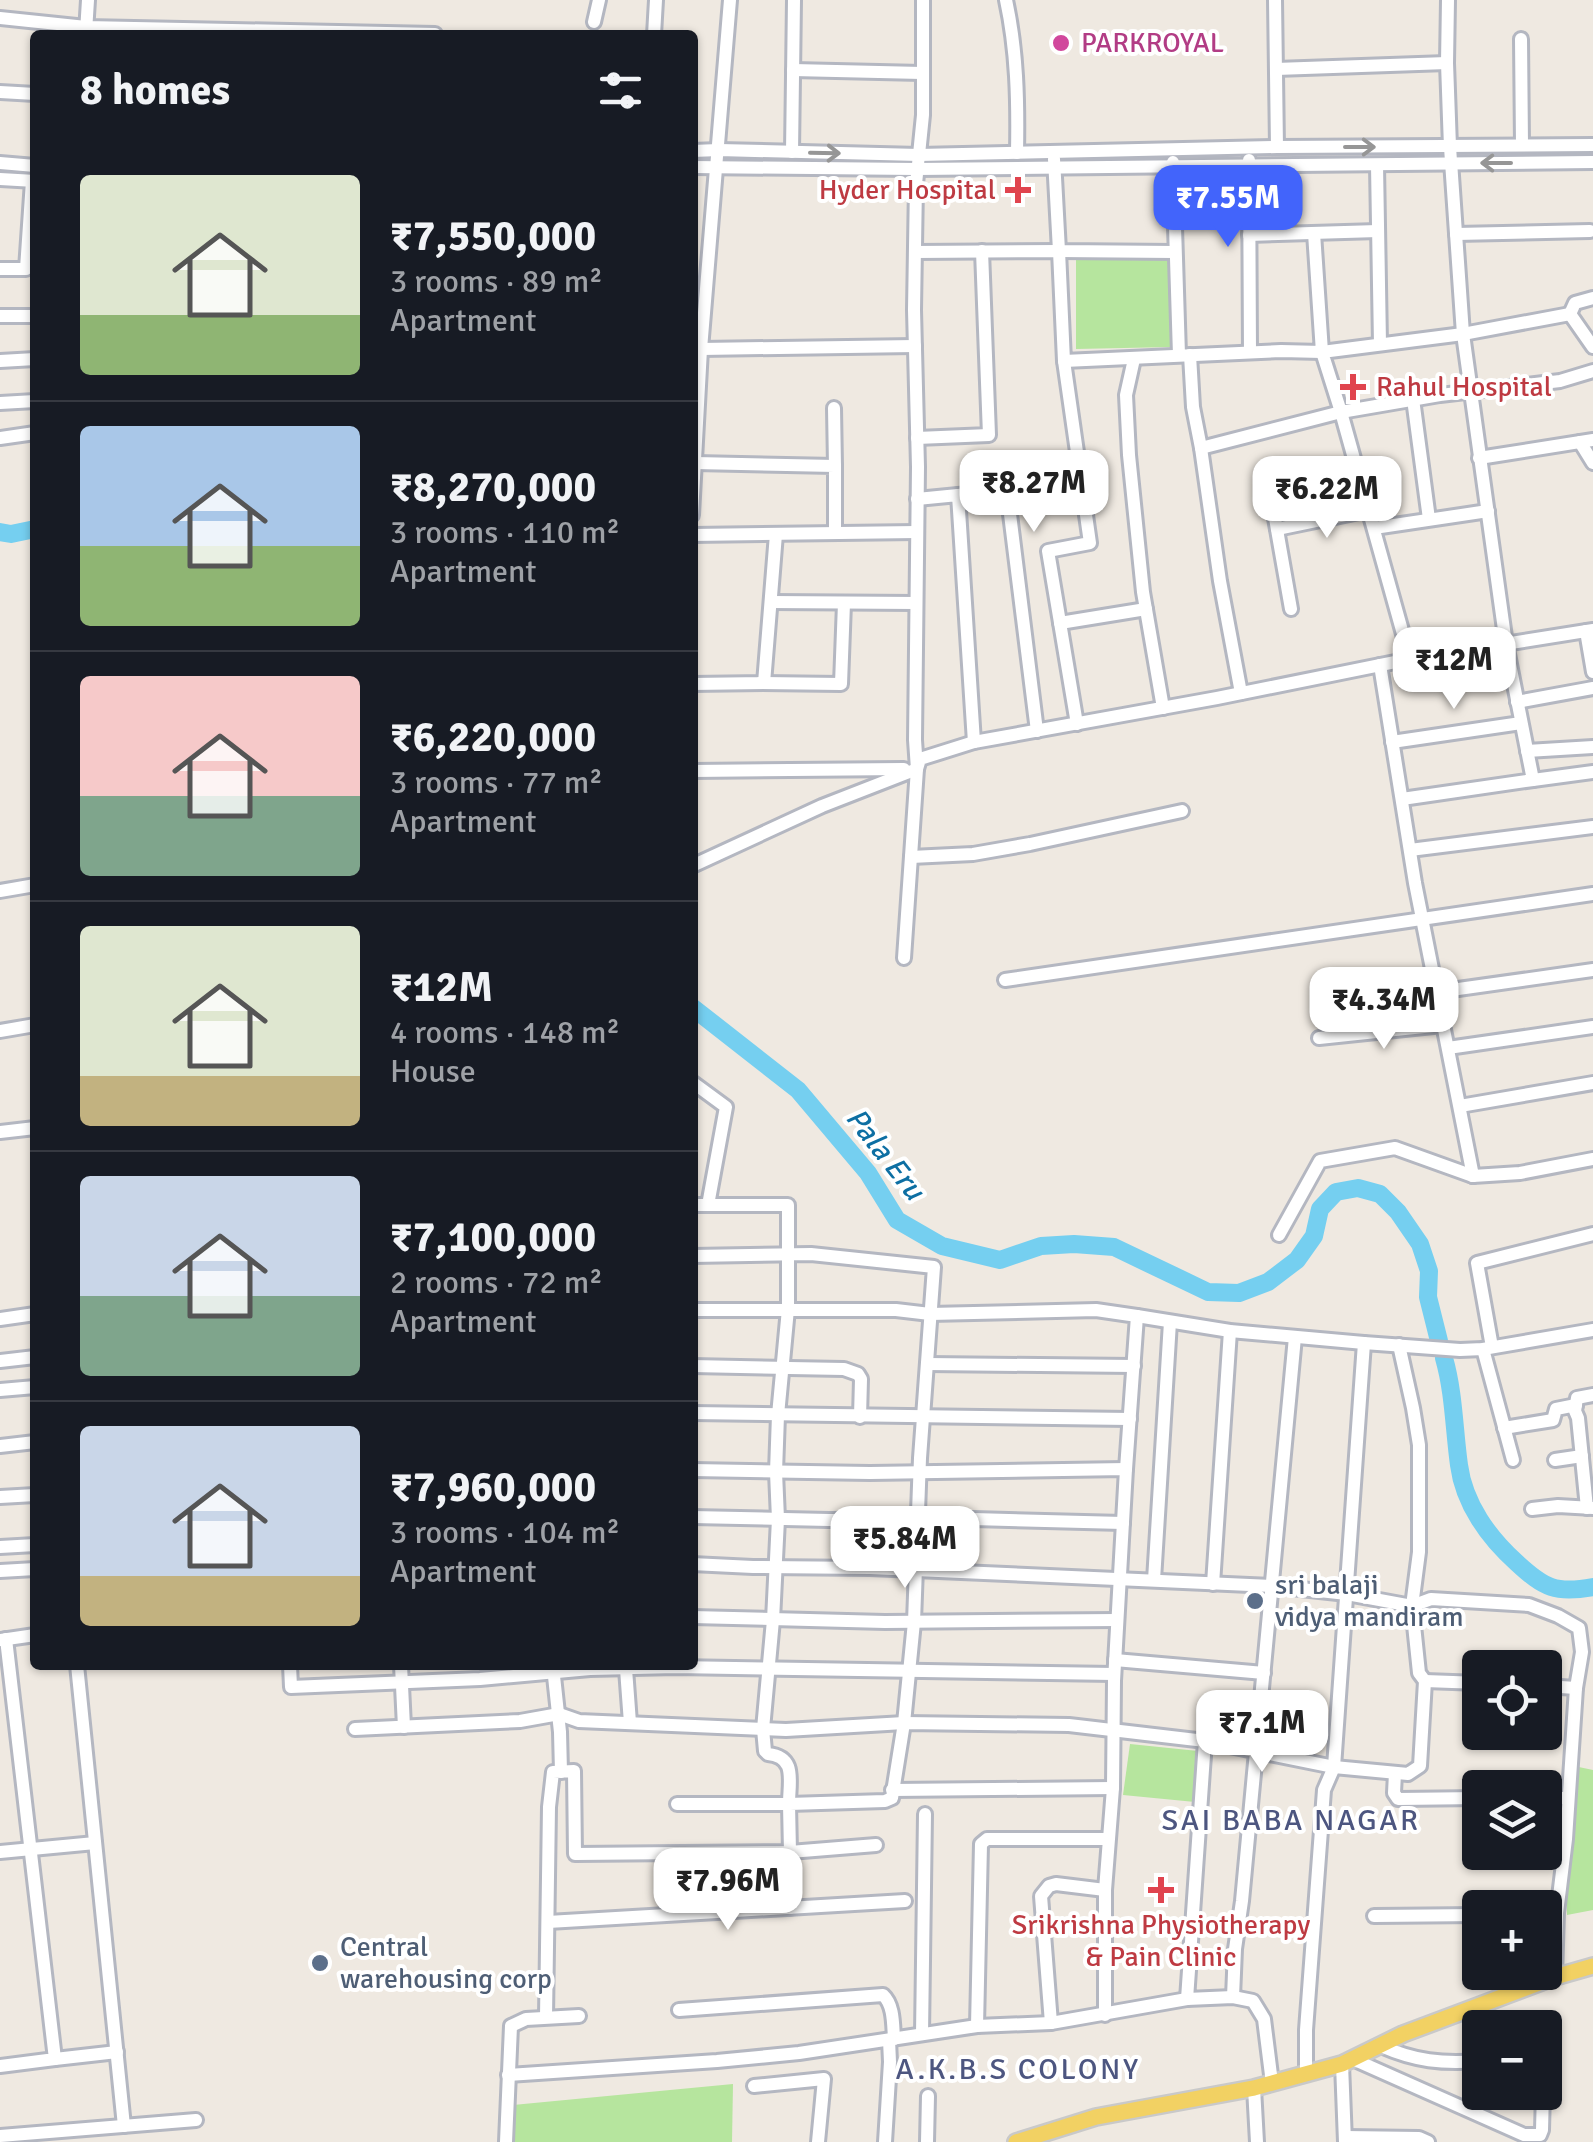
<!DOCTYPE html>
<meta charset="utf-8">
<style>
:root{--surface:#171b24;--page:#242831;--text:#f1f3f6;--muted:#9ea1a6;--line:#363941;--accent:#4264fb}
body{margin:0;font-family:Signika,sans-serif;background:var(--page);color:var(--text);height:100vh;display:flex;flex-direction:column;font-size:38px;white-space:nowrap}
*{box-sizing:border-box;margin:0}
p{font-size:32px;color:var(--muted)}
.icon{flex:none;width:55px;height:55px;fill:none;stroke:currentColor;stroke-width:2;stroke-linecap:round;stroke-linejoin:round}
.map{position:relative;flex:1;overflow:hidden}
.details{position:absolute;left:30px;top:30px;width:668px;height:1640px;display:flex;flex-direction:column;background:var(--surface);border-radius:10px;box-shadow:0 2px 8px #0004}
.details>*{flex:none}
.tools{position:absolute;left:1462px;top:1650px;display:grid;gap:20px}
.tools a{display:grid;place-items:center;width:100px;height:100px;border-radius:10px;background:var(--surface);box-shadow:0 2px 8px #0004;font-size:50px}
.price{position:absolute;translate:-50% -85px;padding:0 22px;border-radius:20px;background:#fff;color:#222;font-size:32px;line-height:65px;filter:drop-shadow(0 2px 5px #0008)}
.price::after{content:'';position:absolute;left:50%;top:60px;width:30px;height:22px;margin-left:-15px;background:inherit;clip-path:polygon(0 0,100% 0,50% 100%)}
.price.selected{background:var(--accent);color:#fff}
ul{padding:0;list-style:none}
li{display:flex;align-items:center;gap:30px;height:250px;padding:0 50px}
li+li{border-top:2px solid var(--line)}
li span{display:grid;place-items:center;flex:none;width:280px;height:200px;border-radius:10px;color:#555}
li>.icon{margin-inline-start:auto}
span .icon{width:120px;height:120px;fill:#fffc;stroke-width:1}
li b{font-size:42px}
h2{display:flex;justify-content:space-between;align-items:center;height:120px;padding:0 50px;font-size:42px}
.map>svg:first-child{display:block}
</style>
<div class="map">
<svg width="1593" height="2142" viewBox="0 0 1593 2142">
<rect width="100%" height="100%" fill="#efe9e1"/>
<!-- green -->
<g fill="#b6e59e">
<path d="M1076,255L1170,256L1172,347L1076,349Z"/>
<path d="M1130,1744L1198,1751L1195,1802L1123,1795Z"/>
<path d="M1574,1766L1593,1770V1910L1567,1915L1566,1877Z"/>
<path d="M733,2084L732,2142H512L513,2105Z"/>
</g>
<g fill="none" stroke-linecap="round" stroke-linejoin="round">
<!-- river -->
<g stroke="#75cff0" stroke-width="18">
<path d="M0,532L11,534L35,529"/>
<path d="M692,1007L798,1090L868,1173L897,1220L942,1246L1000,1260L1041,1246L1074,1244L1114,1247L1208,1292L1239,1293L1268,1282L1297,1260L1314,1236L1320,1209L1336,1192L1358,1188L1380,1194L1398,1212L1420,1244L1429,1271L1428,1297L1439,1341"/>
<path d="M1444,1358C1454,1393 1454,1429 1459,1465C1464,1504 1489,1538 1517,1563C1544,1588 1556,1594 1593,1587"/>
</g>
<defs>
<g id="minor">
<path d="M1006,0C1017,51 1018,101 1017,153"/>
<path d="M1275,0L1277,147"/>
<path d="M0,18L86,27L435,34"/>
<path d="M594,22L599,0"/>
<path d="M86,32L88,0"/>
<path d="M654,35L656,0"/>
<path d="M1521,39L1522,145"/>
<path d="M1276,69L1447,63"/>
<path d="M793,70L922,73"/>
<path d="M0,92L35,94"/>
<path d="M692,151L719,150L919,155L1277,147L1593,145"/>
<path d="M792,152L794,0"/>
<path d="M1054,159L1059,251L1175,252"/>
<path d="M1249,160L1250,352"/>
<path d="M1173,162L1179,355"/>
<path d="M0,163L35,166"/>
<path d="M1377,165L1380,344"/>
<path d="M692,167L917,169L1593,162"/>
<path d="M0,179L35,181"/>
<path d="M1456,234L1590,231"/>
<path d="M1249,235L1378,231"/>
<path d="M915,252L1059,251L1064,361L1281,351L1322,352L1314,233"/>
<path d="M0,269H26L32,181"/>
<path d="M1593,298L1575,303L1570,314L1593,347"/>
<path d="M1570,314L1463,334L1322,352L1341,412L1440,395L1560,381L1593,371"/>
<path d="M0,316H35"/>
<path d="M701,349L915,346"/>
<path d="M1190,355L1193,407L1201,448L1341,412L1410,659"/>
<path d="M1134,359L1126,395L1129,455L1143,592L1163,708"/>
<path d="M0,361L35,359"/>
<path d="M1064,361L1090,543L1048,551L1077,724"/>
<path d="M1413,399L1429,519"/>
<path d="M0,403L35,401"/>
<path d="M834,408L835,466"/>
<path d="M0,438L35,433"/>
<path d="M917,438L989,435L982,251"/>
<path d="M1580,442L1593,463"/>
<path d="M1201,448L1220,581L1241,693"/>
<path d="M1479,458L1593,440"/>
<path d="M695,463L835,466V533"/>
<path d="M958,495L1007,490L1037,731"/>
<path d="M917,499L958,495L974,742"/>
<path d="M1273,507L1291,609"/>
<path d="M692,515L701,349L730,0"/>
<path d="M1374,528L1488,511"/>
<path d="M1277,529L1369,510"/>
<path d="M692,535L917,532"/>
<path d="M771,602L916,603"/>
<path d="M1060,623L1146,609"/>
<path d="M1586,631L1593,672"/>
<path d="M1380,665L1415,883L1473,1176L1520,1173L1593,1159"/>
<path d="M760,683L841,684L844,603"/>
<path d="M692,684L764,683L776,534"/>
<path d="M1517,702L1593,688"/>
<path d="M1392,742L1521,723"/>
<path d="M1527,751L1593,747"/>
<path d="M692,771L904,769"/>
<path d="M1533,780L1593,772"/>
<path d="M1402,799L1533,780L1506,644L1463,334L1450,147L1447,63L1448,0"/>
<path d="M1410,850L1593,827"/>
<path d="M911,857L973,854L1030,844L1182,811"/>
<path d="M692,866L822,806L917,769L920,759L974,742L1217,698L1410,659L1593,630"/>
<path d="M0,891L35,885"/>
<path d="M904,958L917,769L915,740L918,467L914,310L916,184L923,115V0"/>
<path d="M1005,980L1593,894"/>
<path d="M1437,992L1593,970"/>
<path d="M0,1031L35,1025"/>
<path d="M1319,1038L1443,1025"/>
<path d="M1448,1048L1593,1027"/>
<path d="M1460,1106L1593,1083"/>
<path d="M0,1132L35,1128"/>
<path d="M692,1205H708"/>
<path d="M1279,1235L1320,1161L1395,1148L1473,1176"/>
<path d="M692,1310H896L930,1314L1096,1310L1137,1316L1126,1469"/>
<path d="M1137,1316L1230,1331L1364,1343"/>
<path d="M0,1319L35,1314"/>
<path d="M1492,1347L1477,1263L1593,1234"/>
<path d="M1483,1349L1513,1460"/>
<path d="M0,1361L35,1357"/>
<path d="M927,1364L1134,1366"/>
<path d="M692,1366L844,1369L858,1374L861,1379L860,1417"/>
<path d="M0,1390L35,1387"/>
<path d="M692,1413L1130,1419"/>
<path d="M1504,1428L1553,1420L1556,1409L1576,1405"/>
<path d="M0,1446L35,1442"/>
<path d="M1555,1460L1582,1456"/>
<path d="M692,1470L870,1473L1126,1469L1114,1681L1113,1788L1105,1890V2015"/>
<path d="M0,1497L35,1495"/>
<path d="M1587,1508L1578,1418L1575,1411L1577,1398L1593,1395"/>
<path d="M1532,1509L1558,1506L1593,1508"/>
<path d="M692,1517L829,1520L973,1519L1123,1523"/>
<path d="M0,1547L35,1545"/>
<path d="M692,1564L753,1567L870,1568L1273,1586L1347,1594L1412,1606L1431,1599L1529,1605L1558,1616L1579,1628L1582,1652L1576,1688L1566,1839L1557,1913L1555,1977"/>
<path d="M0,1571L35,1569"/>
<path d="M1154,1580L1170,1322"/>
<path d="M1213,1584L1230,1331"/>
<path d="M692,1617L885,1622L1117,1620"/>
<path d="M0,1640L35,1635"/>
<path d="M1115,1660L1264,1673"/>
<path d="M77,1665L124,2126"/>
<path d="M290,1665L291,1687L480,1679L590,1669L676,1667L1114,1674"/>
<path d="M401,1665L404,1727"/>
<path d="M553,1667L560,1732L561,1772"/>
<path d="M626,1669L630,1723"/>
<path d="M1425,1681L1480,1683"/>
<path d="M1545,1686L1576,1688"/>
<path d="M355,1729L520,1721L559,1714L579,1721L786,1730L904,1723L1069,1725L1205,1741L1334,1767L1408,1774L1420,1766L1425,1681L1419,1673L1412,1606L1419,1552V1445L1413,1408L1399,1345"/>
<path d="M1205,1741L1187,1999L1233,1997L1253,2001L1264,2019L1272,2083"/>
<path d="M1395,1773L1394,1793L1398,1799L1480,1798"/>
<path d="M892,1790L1113,1788"/>
<path d="M1545,1798H1568"/>
<path d="M677,1804H789C789,1781 797,1757 768,1754L765,1751L763,1729L773,1620L778,1519L776,1472L778,1415L788,1309V1205H708L726,1107L692,1082"/>
<path d="M0,1852L95,1843"/>
<path d="M790,1908V1852L876,1845"/>
<path d="M1374,1916L1480,1915"/>
<path d="M548,1922L905,1901"/>
<path d="M1233,1997L1235,1949L1242,1901L1295,1337"/>
<path d="M679,2010L883,1995C894,2005 893,2025 894,2039"/>
<path d="M546,2017L549,1807L553,1772L574,1771L575,1854L790,1852L789,1804L885,1801L892,1798L904,1723L914,1622L920,1458L934,1267L811,1254L692,1256"/>
<path d="M1051,2023L1041,1896L1049,1886L1056,1884L1105,1890"/>
<path d="M977,2026L981,1844L987,1839H1107"/>
<path d="M922,2034L925,1814"/>
<path d="M1381,2046C1415,2061 1442,2064 1480,2061"/>
<path d="M55,2059L117,2052"/>
<path d="M1355,2060L1524,2135H1540L1542,2130L1543,2092"/>
<path d="M1342,2064L1345,2142"/>
<path d="M0,2066L55,2059L6,1639"/>
<path d="M1306,2074V2030L1324,1790L1334,1767L1364,1343L1460,1350L1483,1349L1593,1330"/>
<path d="M508,2075L717,2061L799,2053L977,2026L1051,2023L1187,1999"/>
<path d="M754,2086L824,2079L818,2142"/>
<path d="M1254,2088L1257,2142"/>
<path d="M0,2136L196,2120"/>
<path d="M1345,2137L1419,2138L1428,2142"/>
<path d="M506,2142L511,2026L526,2019L579,2016"/>
<path d="M885,2142L890,2062L889,2040"/>
<path d="M927,2142L928,2096"/>
</g>
<path id="major" d="M1016,2142L1096,2117L1254,2088L1342,2064L1403,2034L1555,1977L1593,1966"/>
</defs>
<!-- minor casing -->
<use href="#minor" stroke="#b4b7c1" stroke-width="18"/>
<!-- major casing -->
<use href="#major" stroke="#c9c9c9" stroke-width="20"/>
<!-- minor -->
<use href="#minor" stroke="#fff" stroke-width="12"/>
<!-- major -->
<use href="#major" stroke="#f2d163" stroke-width="15"/>
</g>
<!-- one-way arrows -->
<defs><path id="oneway-shaft" d="M-6 0H5M1.5-3L5.5 0L1.5 3" fill="none" stroke-width="1.6" stroke-linecap="round" stroke-linejoin="round" transform="scale(2.5)"/></defs>
<g stroke="#969696">
<use href="#oneway-shaft" transform="translate(1360 147)"/>
<use href="#oneway-shaft" transform="translate(825 153) rotate(1)"/>
<use href="#oneway-shaft" transform="translate(1496 163) rotate(180)"/>
</g>
<!-- markers -->
<circle fill="#d1479c" stroke="#fff" stroke-width="4" cx="1061" cy="43" r="10"/>
<g fill="#e0444e" stroke="#fff" stroke-width="4">
<path d="M1013 175h10v10h10v10h-10v10h-10v-10h-10v-10h10z"/>
<path d="M1348 372h10v10h10v10h-10v10h-10v-10h-10v-10h10z"/>
<path d="M1156 1875h10v10h10v10h-10v10h-10v-10h-10v-10h10z"/>
</g>
<g fill="#5c6f8a" stroke="#fff" stroke-width="4">
<circle cx="1255" cy="1601" r="10"/>
<circle cx="320" cy="1963" r="10"/>
</g>
<g text-anchor="middle" dominant-baseline="central" stroke-width="8" stroke-linejoin="round" paint-order="stroke">
<!-- hotel labels -->
<g font-size="28" fill="#b23c85" stroke="#fff" text-anchor="start">
<text x="1081" y="43">PARKROYAL</text>
</g>
<!-- health labels -->
<g font-size="28" fill="#be3a42" stroke="#fff" text-anchor="end">
<text x="996" y="190">Hyder Hospital</text>
<text x="1376" y="387" text-anchor="start">Rahul Hospital</text>
<text x="1161" y="1925" text-anchor="middle">Srikrishna Physiotherapy<tspan x="1161" dy="32">&amp; Pain Clinic</tspan></text>
</g>
<!-- service labels -->
<g font-size="28" fill="#4e5e75" stroke="#fff" text-anchor="start">
<text x="1275" y="1585">sri balaji<tspan x="1275" dy="32">vidya mandiram</tspan></text>
<text x="340" y="1947">Central<tspan x="340" dy="32">warehousing corp</tspan></text>
</g>
<!-- water labels -->
<g font-size="30" font-style="italic" fill="#0d6fa3" stroke="#fff">
<text transform="translate(885 1154) rotate(52)">Pala Eru</text>
</g>
<!-- neighbourhood labels -->
<g font-size="30" letter-spacing="2.5" fill="#4d5680" stroke="#fff">
<text x="1291" y="1820">SAI BABA NAGAR</text>
<text x="1018" y="2069">A.K.B.S COLONY</text>
</g>
</g>
</svg>
<div class="tools">
<a><svg class="icon" aria-label="locate" viewBox="0 0 24 24"><circle cx="12" cy="12" r="6"/><path d="M12 2v4M12 18v4M2 12h4M18 12h4"/></svg></a>
<a><svg class="icon" aria-label="layers" viewBox="0 0 24 24"><path d="M12 4l9 5-9 5-9-5zM3 14l9 5 9-5"/></svg></a>
<a>+</a>
<a>−</a>
</div>
<b class="price selected" style="left:1228px;top:250px">₹7.55M</b>
<b class="price" style="left:1034px;top:535px">₹8.27M</b>
<b class="price" style="left:1327px;top:541px">₹6.22M</b>
<b class="price" style="left:1454px;top:712px">₹12M</b>
<b class="price" style="left:1384px;top:1052px">₹4.34M</b>
<b class="price" style="left:905px;top:1591px">₹5.84M</b>
<b class="price" style="left:1262px;top:1775px">₹7.1M</b>
<b class="price" style="left:728px;top:1933px">₹7.96M</b>
<section class="details">
<h2>8 homes<svg class="icon" aria-label="filters" viewBox="0 0 24 24"><path d="M4 7h16M4 17h16"/><circle cx="9" cy="7" r="2"/><circle cx="15" cy="17" r="2"/></svg></h2>
<ul>
<li><span style="background:linear-gradient(#dfe7d0 70%,#8fb573 0)"><svg class="icon" aria-label="home" viewBox="0 0 24 24"><path d="M3 11l9-7 9 7M6 9v11h12V9"/></svg></span><div><b>₹7,550,000</b><p>3 rooms · 89 m²</p><p>Apartment</p></div></li>
<li><span style="background:linear-gradient(#a9c7e8 60%,#8fb573 0)"><svg class="icon" aria-label="home" viewBox="0 0 24 24"><path d="M3 11l9-7 9 7M6 9v11h12V9"/></svg></span><div><b>₹8,270,000</b><p>3 rooms · 110 m²</p><p>Apartment</p></div></li>
<li><span style="background:linear-gradient(#f6c9c9 60%,#7fa58c 0)"><svg class="icon" aria-label="home" viewBox="0 0 24 24"><path d="M3 11l9-7 9 7M6 9v11h12V9"/></svg></span><div><b>₹6,220,000</b><p>3 rooms · 77 m²</p><p>Apartment</p></div></li>
<li><span style="background:linear-gradient(#dfe7d0 75%,#c2b280 0)"><svg class="icon" aria-label="home" viewBox="0 0 24 24"><path d="M3 11l9-7 9 7M6 9v11h12V9"/></svg></span><div><b>₹12M</b><p>4 rooms · 148 m²</p><p>House</p></div></li>
<li><span style="background:linear-gradient(#c9d6e8 60%,#7fa58c 0)"><svg class="icon" aria-label="home" viewBox="0 0 24 24"><path d="M3 11l9-7 9 7M6 9v11h12V9"/></svg></span><div><b>₹7,100,000</b><p>2 rooms · 72 m²</p><p>Apartment</p></div></li>
<li><span style="background:linear-gradient(#c9d6e8 75%,#c2b280 0)"><svg class="icon" aria-label="home" viewBox="0 0 24 24"><path d="M3 11l9-7 9 7M6 9v11h12V9"/></svg></span><div><b>₹7,960,000</b><p>3 rooms · 104 m²</p><p>Apartment</p></div></li>
</ul>
</section>
</div>
